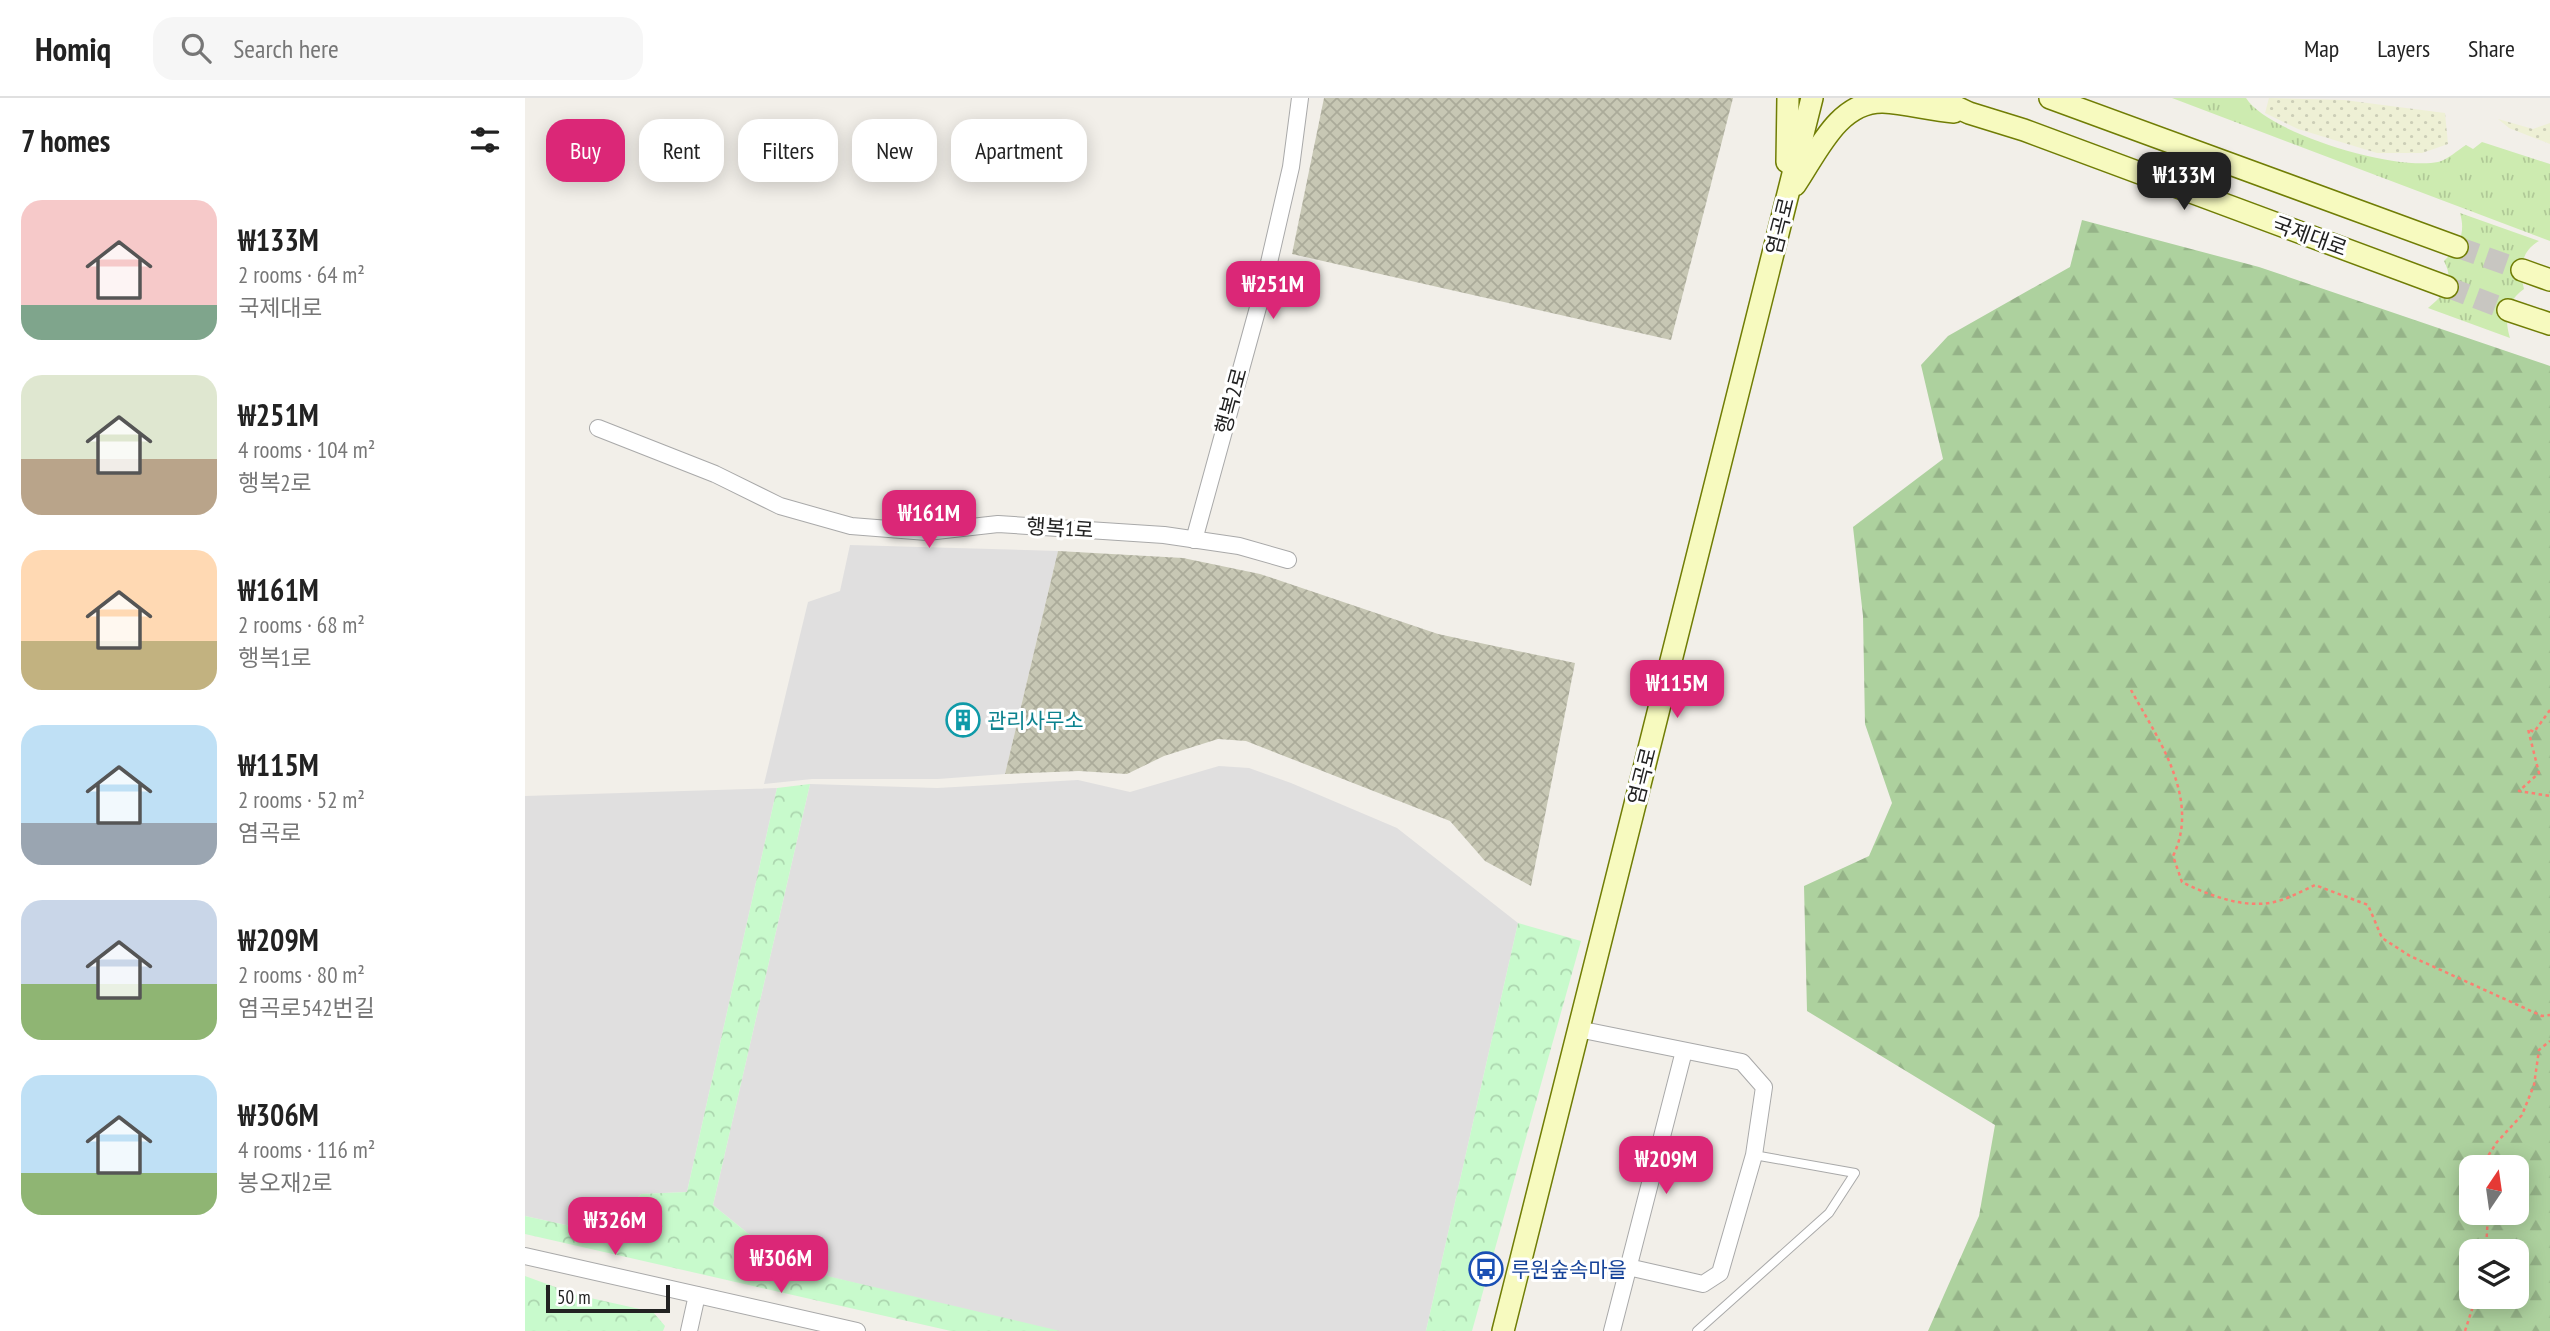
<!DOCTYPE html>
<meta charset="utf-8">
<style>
:root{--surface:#fff;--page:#f6f6f6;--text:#222;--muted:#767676;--line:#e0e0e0;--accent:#db2777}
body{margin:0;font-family:"PT Sans Narrow","Noto Sans KR",sans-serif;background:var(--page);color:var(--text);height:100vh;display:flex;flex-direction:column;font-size:26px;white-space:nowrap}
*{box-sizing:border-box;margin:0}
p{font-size:23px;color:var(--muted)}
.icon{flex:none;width:38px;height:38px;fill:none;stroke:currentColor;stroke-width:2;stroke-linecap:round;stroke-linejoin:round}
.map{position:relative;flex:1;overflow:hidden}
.panel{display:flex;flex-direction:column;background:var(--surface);width:525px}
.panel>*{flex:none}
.hud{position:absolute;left:21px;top:21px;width:665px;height:63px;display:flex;gap:14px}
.needle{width:46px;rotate:13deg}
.controls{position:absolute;left:1934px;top:1057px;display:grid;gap:14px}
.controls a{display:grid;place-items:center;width:70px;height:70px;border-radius:14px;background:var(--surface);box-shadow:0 4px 18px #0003;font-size:35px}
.scale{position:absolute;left:21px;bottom:18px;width:124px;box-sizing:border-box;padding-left:7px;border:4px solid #222;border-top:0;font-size:19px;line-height:24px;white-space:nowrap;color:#222;-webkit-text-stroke:5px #fff;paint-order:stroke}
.price{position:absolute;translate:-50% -60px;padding:0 16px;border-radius:14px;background:var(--accent);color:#fff;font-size:23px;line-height:46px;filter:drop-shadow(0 2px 4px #0008)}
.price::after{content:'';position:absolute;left:50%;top:42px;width:21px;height:16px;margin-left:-10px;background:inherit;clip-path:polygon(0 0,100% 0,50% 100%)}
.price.active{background:#222;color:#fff}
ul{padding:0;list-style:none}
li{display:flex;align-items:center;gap:21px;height:175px;padding:0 21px}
li span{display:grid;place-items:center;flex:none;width:196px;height:140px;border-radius:21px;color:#555}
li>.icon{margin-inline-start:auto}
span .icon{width:84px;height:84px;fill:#fffc;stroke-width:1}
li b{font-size:30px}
h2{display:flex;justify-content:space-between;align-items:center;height:84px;padding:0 21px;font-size:30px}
.chip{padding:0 24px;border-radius:21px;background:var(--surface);box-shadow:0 4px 18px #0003;font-size:24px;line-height:63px}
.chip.active{background:var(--accent);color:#fff}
header{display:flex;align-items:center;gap:42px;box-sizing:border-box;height:98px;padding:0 35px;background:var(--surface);border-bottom:2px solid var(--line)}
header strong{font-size:33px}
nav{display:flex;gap:38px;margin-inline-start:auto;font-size:24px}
.search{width:490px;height:63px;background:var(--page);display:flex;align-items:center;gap:18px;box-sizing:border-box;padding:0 24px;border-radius:21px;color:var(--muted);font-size:26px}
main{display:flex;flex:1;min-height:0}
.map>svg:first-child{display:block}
</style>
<header>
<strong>Homiq</strong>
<div class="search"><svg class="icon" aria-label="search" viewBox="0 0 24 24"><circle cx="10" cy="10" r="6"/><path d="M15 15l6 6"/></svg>Search here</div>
<nav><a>Map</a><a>Layers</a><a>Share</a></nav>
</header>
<main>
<section class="panel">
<h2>7 homes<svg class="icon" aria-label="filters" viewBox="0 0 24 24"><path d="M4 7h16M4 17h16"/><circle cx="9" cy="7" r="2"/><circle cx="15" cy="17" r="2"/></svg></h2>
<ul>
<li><span style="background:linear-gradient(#f6c9c9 75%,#7fa58c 0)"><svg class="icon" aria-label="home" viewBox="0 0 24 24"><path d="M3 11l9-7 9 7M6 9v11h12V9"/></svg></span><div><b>₩133M</b><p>2 rooms · 64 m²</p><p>국제대로</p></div></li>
<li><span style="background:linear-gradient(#dfe7d0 60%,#b9a48a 0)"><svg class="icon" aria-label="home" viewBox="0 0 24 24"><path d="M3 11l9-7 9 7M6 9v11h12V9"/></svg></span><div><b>₩251M</b><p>4 rooms · 104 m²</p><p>행복2로</p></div></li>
<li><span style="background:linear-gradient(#ffd9b3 65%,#c2b280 0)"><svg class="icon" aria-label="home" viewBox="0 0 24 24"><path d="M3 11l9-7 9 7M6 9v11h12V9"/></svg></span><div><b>₩161M</b><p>2 rooms · 68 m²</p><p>행복1로</p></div></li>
<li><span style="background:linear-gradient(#bfe0f5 70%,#9aa5b1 0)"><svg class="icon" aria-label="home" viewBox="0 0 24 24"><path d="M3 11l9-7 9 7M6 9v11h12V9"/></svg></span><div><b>₩115M</b><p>2 rooms · 52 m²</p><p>염곡로</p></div></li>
<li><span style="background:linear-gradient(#c9d6e8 60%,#8fb573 0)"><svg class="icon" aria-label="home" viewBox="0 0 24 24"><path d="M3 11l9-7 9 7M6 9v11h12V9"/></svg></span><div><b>₩209M</b><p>2 rooms · 80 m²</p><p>염곡로542번길</p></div></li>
<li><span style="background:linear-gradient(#bfe0f5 70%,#8fb573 0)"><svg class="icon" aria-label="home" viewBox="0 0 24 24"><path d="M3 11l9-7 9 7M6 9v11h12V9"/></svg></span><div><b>₩306M</b><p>4 rooms · 116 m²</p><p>봉오재2로</p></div></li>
</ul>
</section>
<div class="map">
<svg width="2025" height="1233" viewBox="0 0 2025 1233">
<defs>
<pattern id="construction-cross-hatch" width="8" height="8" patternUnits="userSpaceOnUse" patternTransform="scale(1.75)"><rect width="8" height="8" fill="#c7c7b4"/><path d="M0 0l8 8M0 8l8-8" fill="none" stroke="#abab9a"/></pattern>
<pattern id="farmland-dots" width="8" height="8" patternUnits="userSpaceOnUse" patternTransform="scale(1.75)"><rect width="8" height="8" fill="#eef0d5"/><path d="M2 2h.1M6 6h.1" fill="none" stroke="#ccceb7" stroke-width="1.8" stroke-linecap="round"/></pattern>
<pattern id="grass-tufts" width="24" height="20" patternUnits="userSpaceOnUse" patternTransform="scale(1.75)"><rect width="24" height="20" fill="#cdebb0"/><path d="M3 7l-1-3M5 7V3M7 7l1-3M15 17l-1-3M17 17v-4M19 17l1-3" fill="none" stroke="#b0c997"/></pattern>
<pattern id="forest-firs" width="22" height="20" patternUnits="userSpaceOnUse" patternTransform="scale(1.75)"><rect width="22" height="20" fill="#add19e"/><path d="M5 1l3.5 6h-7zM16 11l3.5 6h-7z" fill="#95b388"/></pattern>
<pattern id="park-crowns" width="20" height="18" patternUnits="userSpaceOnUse" patternTransform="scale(1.75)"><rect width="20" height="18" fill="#c8facc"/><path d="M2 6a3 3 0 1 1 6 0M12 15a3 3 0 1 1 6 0" fill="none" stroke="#acd6af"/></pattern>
</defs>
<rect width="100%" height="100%" fill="#f2efe9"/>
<!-- residential -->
<g fill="#e0dfdf">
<path d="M325,447L533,453L480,676L413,681H287L239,686L283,504L315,493Z"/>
<path d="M694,668L724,670L766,685L872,730L993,825L901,1233H528L264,1169L188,1107L285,686L412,690L553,682L605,694Z"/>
<path d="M252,690L162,1094L116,1096L82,1136L0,1118V698Z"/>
</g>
<!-- construction -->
<g fill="url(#construction-cross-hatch)">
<path d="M799,0H1208L1146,242L767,156Z"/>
<path d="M533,453L658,460L735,476L913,536L1050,565L1006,788L960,763L925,723L721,643L693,641L639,658L602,676L554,673L480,676Z"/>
</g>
<!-- farmland -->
<g fill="url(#farmland-dots)">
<path d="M1744,0L1819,2L1920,15L1923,46L1897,55H1852L1773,31L1740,15Z"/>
<path d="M1973,21L2008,31L2025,25V46L1984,30Z"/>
</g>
<!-- grass -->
<g fill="url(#grass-tufts)">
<path d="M1647,0H1721C1744,36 1871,73 1913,64C1922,62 1933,52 1941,47L1948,51L1957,44L2025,66V143Z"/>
<path d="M1935,115L2014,143C1996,153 1994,171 1999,191C1981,204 1979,220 1985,240L1903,210C1920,196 1930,184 1919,163C1934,148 1941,136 1935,115Z"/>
</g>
<!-- forest -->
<path fill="url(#forest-firs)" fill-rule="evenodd" d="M1557,122L1734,169L2025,268V1233H1403L1454,1118L1470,1027L1282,913L1279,788L1344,758L1367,705L1340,626L1338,518L1328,429L1418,361L1396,267L1423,238L1545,169ZM1946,1069H1992V1115H1946ZM1946,1153H1992V1199H1946Z"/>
<!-- park -->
<g fill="url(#park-crowns)">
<path d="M285,686L188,1107L264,1169L535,1233H426L0,1136V1118L82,1136L116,1096L162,1094L252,690Z"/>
<path d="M993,825L1056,843L947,1233H901Z"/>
<path d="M0,1178L52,1197L128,1214L140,1228L138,1233H0Z"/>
</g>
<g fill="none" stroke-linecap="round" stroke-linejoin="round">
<!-- secondary-tunnel -->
<g stroke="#c8c6c1" stroke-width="21" stroke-dasharray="21 10" stroke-linecap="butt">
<path d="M1932,149L1997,172"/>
<path d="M1922,189L1983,212"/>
</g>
<defs>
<path id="lane" d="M1172,1233L1304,1115L1330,1075L1229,1057"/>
<g id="street">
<path d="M73,330L190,376L255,408L326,428L402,434L473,426L639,437L714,448L763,462"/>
<path d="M669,442L737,195L766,69L775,0"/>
<path d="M1053,931L1217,964L1239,989L1229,1057L1195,1175L1178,1186L1103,1169"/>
<path d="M0,1158L332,1233"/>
<path d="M164,1233L172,1197"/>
<path d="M1087,1233L1159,953"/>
</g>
<g id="secondary">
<path d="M1412,0L1444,15L1499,32L1922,189"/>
<path d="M1525,0L1932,149"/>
<path d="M1262,64L1263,0"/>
<path d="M1270,87C1292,55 1313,3 1358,4C1381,5 1405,12 1429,14"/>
<path d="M1997,172L2025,182"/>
<path d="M1983,212L2025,226"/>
<path d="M978,1233L1287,0"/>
</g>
</defs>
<!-- lane casing -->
<use href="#lane" stroke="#a9a9a9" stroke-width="10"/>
<!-- street casing -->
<use href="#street" stroke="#a9a9a9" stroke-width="18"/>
<!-- secondary casing -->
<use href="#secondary" stroke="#707d05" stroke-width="24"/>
<!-- path -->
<g stroke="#fa8072" stroke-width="2.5" stroke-dasharray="3.5 3.5" stroke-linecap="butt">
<path d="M1606,592C1633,641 1676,701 1648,758L1657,784C1683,797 1719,811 1749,804C1763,801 1777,793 1790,787L1843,807L1857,840L1885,858L2017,918L2025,917"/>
<path d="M2025,612L2009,634L2003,631L2014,675L1994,693L2025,698"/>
<path d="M1956,1069L1972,1044L1997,1017L2009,987L2014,952L2025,943"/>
<path d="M1961,1153L1963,1115"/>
<path d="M1940,1233L1951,1199"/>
</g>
<!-- lane -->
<use href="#lane" stroke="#fff" stroke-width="8"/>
<!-- street -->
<use href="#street" stroke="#fff" stroke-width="16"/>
<!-- secondary -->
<use href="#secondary" stroke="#f7fabf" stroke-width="21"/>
</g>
<!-- icons -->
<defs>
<symbol id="building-ring" viewBox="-11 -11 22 22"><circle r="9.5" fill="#fff" stroke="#0f9aa8" stroke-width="1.5"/><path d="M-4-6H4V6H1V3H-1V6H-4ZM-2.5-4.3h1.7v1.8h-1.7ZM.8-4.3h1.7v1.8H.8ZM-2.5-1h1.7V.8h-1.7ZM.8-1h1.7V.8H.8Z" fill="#0f9aa8"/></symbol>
<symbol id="bus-ring" viewBox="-11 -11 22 22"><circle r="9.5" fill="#fff" stroke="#1a4fb4" stroke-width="1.5"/><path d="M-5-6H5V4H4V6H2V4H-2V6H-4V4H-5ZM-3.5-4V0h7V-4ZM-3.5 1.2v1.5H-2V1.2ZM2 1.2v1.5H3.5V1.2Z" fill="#1a4fb4"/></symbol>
</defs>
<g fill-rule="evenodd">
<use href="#building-ring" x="419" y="603" width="38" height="38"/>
<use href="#bus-ring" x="942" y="1152" width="38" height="38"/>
</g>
<g text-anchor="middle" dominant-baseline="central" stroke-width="6" stroke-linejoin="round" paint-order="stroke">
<!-- street labels -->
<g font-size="21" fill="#222" stroke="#fff">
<text transform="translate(1255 128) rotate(-76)">염곡로</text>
<text transform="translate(1785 138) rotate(20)">국제대로</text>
<text transform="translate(706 303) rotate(-75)">행복2로</text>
<text transform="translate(535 430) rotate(4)">행복1로</text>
<text transform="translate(1117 678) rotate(-76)">염곡로</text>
</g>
<!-- culture labels -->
<g font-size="21" fill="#0d838f" stroke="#fff" text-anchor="start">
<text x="462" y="622">관리사무소</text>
</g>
<!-- transit labels -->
<g font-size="21" fill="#164399" stroke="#fff" text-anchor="start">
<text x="986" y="1171">루원숲속마을</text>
</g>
</g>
</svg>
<div class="controls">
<a><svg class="needle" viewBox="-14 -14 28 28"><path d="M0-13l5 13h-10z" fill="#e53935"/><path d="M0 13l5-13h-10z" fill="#767676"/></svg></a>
<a><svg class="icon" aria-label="layers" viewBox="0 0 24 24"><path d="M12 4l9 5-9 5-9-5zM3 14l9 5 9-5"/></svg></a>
</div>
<div class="scale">50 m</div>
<b class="price active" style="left:1659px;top:114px">₩133M</b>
<b class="price" style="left:748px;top:223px">₩251M</b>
<b class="price" style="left:404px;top:452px">₩161M</b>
<b class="price" style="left:1152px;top:622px">₩115M</b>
<b class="price" style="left:1141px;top:1098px">₩209M</b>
<b class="price" style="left:90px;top:1159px">₩326M</b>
<b class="price" style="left:256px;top:1197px">₩306M</b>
<div class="hud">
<a class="chip active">Buy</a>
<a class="chip">Rent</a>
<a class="chip">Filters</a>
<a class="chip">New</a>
<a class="chip">Apartment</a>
</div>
</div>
</main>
